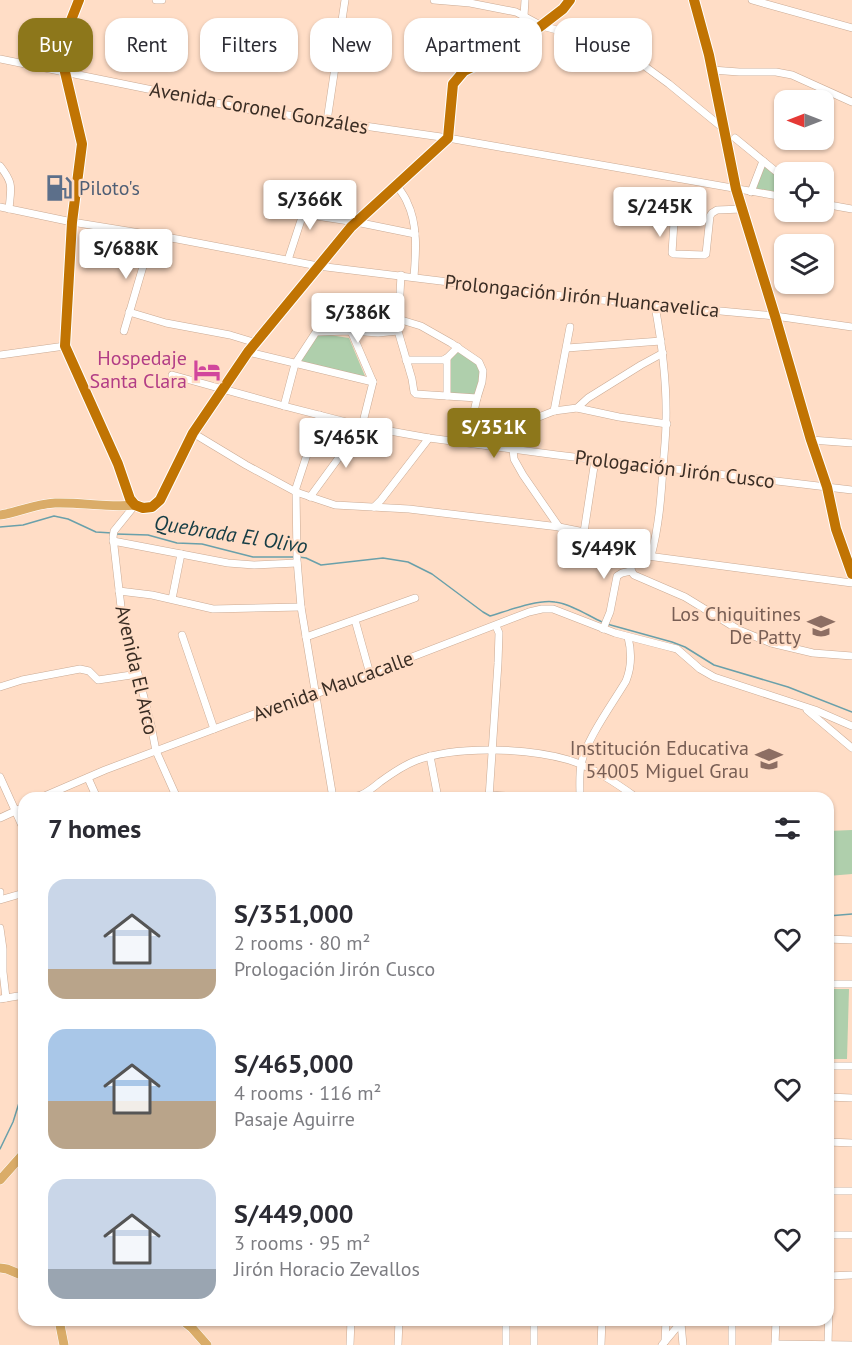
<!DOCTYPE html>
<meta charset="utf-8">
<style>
:root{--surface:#fff;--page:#f2f2f3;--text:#2b2b33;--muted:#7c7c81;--accent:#8d771b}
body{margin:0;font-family:"PT Sans",sans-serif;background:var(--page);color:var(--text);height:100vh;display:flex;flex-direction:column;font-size:22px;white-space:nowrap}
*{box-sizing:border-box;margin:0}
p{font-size:20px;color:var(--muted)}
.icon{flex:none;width:33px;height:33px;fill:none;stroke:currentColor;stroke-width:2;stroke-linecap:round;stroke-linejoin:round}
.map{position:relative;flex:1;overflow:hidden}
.sheet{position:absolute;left:18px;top:792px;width:816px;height:534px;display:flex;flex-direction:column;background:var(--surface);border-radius:18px;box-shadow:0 2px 4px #0004}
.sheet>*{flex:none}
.top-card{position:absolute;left:18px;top:18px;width:816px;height:54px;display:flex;gap:12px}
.needle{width:39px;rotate:270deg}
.controls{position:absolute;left:774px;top:90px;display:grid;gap:12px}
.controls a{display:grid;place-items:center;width:60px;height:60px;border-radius:12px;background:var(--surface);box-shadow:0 2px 4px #0004;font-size:30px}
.price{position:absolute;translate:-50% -51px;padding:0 14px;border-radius:6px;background:#fff;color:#222;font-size:20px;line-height:39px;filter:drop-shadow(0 2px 3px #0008)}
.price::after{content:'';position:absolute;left:50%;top:36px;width:18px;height:14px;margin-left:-9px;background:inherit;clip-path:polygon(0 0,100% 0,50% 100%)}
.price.active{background:var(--accent);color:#fff}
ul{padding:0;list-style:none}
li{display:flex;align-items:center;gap:18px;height:150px;padding:0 30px}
li span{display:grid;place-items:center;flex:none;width:168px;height:120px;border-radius:18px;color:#555}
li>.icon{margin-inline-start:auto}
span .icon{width:72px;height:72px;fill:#fffc;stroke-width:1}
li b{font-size:26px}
h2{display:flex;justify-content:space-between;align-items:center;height:72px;padding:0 30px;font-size:26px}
.chip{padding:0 21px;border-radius:18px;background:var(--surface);box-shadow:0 2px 4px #0004;font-size:21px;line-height:54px}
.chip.active{background:var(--accent);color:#fff}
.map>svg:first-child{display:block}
</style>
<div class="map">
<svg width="852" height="1345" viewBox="0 0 852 1345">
<rect width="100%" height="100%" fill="#ffddc6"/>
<!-- green -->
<g fill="#afcfac">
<path d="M764,164L784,181V193L755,191Z"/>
<path d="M317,333L349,338L365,376L361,378L299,362Z"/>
<path d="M458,352C470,354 475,362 482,372L477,391L474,394H452L449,391V361L451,356Z"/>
<path d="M852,830V874L828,876V831Z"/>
<path d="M828,989H849L847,1059H828Z"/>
</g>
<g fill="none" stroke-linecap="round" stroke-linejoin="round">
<!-- stream -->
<g stroke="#6aa0aa" stroke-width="1.5">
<path d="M0,527L23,525L54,516L68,519L96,532L112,533"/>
<path d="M116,534L148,535L177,543L202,544L253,557H295"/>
<path d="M299,557L306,558L321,565L383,558L408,562L432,574L483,612L490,616C507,611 538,599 555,602C571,604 587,615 602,622"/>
<path d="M607,624L672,642L685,647L714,665L788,687L852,712"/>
<path d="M828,916L852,914"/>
<path d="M0,1149L13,1122L19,1103L24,1100"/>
</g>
<defs>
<g id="minor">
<path d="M156,0H162"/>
<path d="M434,0L470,3L516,12L542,26L583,37L639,62L669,84L724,129"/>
<path d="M752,0L852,28"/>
<path d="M524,16L525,0"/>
<path d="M0,59L246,109L448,138L784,197"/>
<path d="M712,70L739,72H776L792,75L852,102"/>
<path d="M327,121L345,0"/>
<path d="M735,138L784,178"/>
<path d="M0,166C14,184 11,187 9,209"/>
<path d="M397,185C400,191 405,196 407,202C418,224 416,252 414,277"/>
<path d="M751,192L763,161"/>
<path d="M824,204L852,209"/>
<path d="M0,207L72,222L177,239L318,266L579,298L775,316L852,327"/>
<path d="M303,214L356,222L415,234"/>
<path d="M674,222L672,253L674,254L704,255L706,254L710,216L712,213L717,210L742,209"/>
<path d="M288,260L303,214L307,195"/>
<path d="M401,275L398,331L412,379L414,392L416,394L477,398"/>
<path d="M129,312L166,323L230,335L256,343"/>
<path d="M398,319L421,326L451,343L479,362L483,371L482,382L477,398L467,443"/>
<path d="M124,331L152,236"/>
<path d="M567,348L661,341"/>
<path d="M248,352L373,382"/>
<path d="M0,355L65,346"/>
<path d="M447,358V396"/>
<path d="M406,360H443L447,358L458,347"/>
<path d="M172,375L284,406L362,426L429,438L557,455L852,490"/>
<path d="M284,406L295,364L316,332L351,331L378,333L398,331"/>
<path d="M577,408L619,417L667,424"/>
<path d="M554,411L570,327"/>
<path d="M320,415L296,488L297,560L301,607L333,798"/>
<path d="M193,433L246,465L296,492L335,505L409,509L559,527L584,532L640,555L852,583"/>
<path d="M811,440L852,443"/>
<path d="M493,447L496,434L554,411L577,408L588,398L641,365L663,353"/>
<path d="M513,449L514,459L523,475L559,527"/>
<path d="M310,497L362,426L373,382L351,331"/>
<path d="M135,505L114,531L113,537L121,607L151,725L156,751L177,798"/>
<path d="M374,507L381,500L429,438"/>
<path d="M584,532L595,460"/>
<path d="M113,541L228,563L254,565L297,563"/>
<path d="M640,555C634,561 627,567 634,575L685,597L739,630L771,643L813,653L852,656"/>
<path d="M651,556C659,526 661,498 663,468C664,453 666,437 666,421C667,382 662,344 655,306"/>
<path d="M119,591L152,595L213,609L301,607"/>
<path d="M172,599L181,554"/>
<path d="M355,620L370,674"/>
<path d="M603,629L610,612L617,576L622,573L631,571"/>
<path d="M182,635L214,729"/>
<path d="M306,637L415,598"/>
<path d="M0,687L22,680L80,669L89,671L98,680L138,674"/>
<path d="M807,710L852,748"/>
<path d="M430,756L438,798"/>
<path d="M0,777L24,830"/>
<path d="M88,778L97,798"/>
<path d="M489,795L539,798"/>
<path d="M40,798L105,770L262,711L316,694L529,612L542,609H553L615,633L669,647L677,649L700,669L714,677L815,710L852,726"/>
<path d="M320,798C333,797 348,799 361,795C368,792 374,787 380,782C391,774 402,766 415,761C456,745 528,748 569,760C594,768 616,783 637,798"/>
<path d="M489,798L498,663L499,633L496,626"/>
<path d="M580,798C580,787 579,775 581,765C585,741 613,703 626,681C632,666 632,653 628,637"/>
<path d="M0,818L24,807"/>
<path d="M0,892V894"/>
<path d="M0,900L24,893"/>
<path d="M0,928L3,949V972L6,998"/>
<path d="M828,939L852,940"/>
<path d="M828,984H852"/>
<path d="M0,999L24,995"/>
<path d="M828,1066H852"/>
<path d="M828,1097L852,1098"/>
<path d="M828,1142L852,1143"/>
<path d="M828,1191H852"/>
<path d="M828,1235H852"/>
<path d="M828,1276L852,1275"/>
<path d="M534,1320V1345"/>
<path d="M681,1323L683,1345"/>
<path d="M665,1341L666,1320"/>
<path d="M775,1344L852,1345"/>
<path d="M350,1345L351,1320"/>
<path d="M398,1345L399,1320"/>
<path d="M506,1345V1320"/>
<path d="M601,1345L602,1320"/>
<path d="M662,1345L683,1320"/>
<path d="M732,1345V1320"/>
<path d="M775,1345L776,1320"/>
<path d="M828,1345L829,1304"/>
</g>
<g id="major">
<path d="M0,515C20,512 34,504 55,503C82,502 108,508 135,505"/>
<path d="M0,1180L24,1153"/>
<path d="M0,1268L7,1269L24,1276"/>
<path d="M59,1320L64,1345"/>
<path d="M182,1320L192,1328L207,1345"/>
</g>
<g id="highway">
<path d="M79,0L66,33L63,50L65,72L82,144L72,222L65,346L118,464L130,499L135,505L143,508L152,507L160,500L193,433L248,352L351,227L448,138L453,84L464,71L515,46L563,9L570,0"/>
<path d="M694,0L709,55L736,189L775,316L811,440L827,487L836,529L852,574"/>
</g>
</defs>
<!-- minor casing -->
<use href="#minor" stroke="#caaa94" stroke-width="8"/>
<!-- major casing -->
<use href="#major" stroke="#fff" stroke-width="10"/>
<!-- highway casing -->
<use href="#highway" stroke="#fff" stroke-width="12"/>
<!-- minor -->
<use href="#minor" stroke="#fff" stroke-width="7"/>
<!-- major -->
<use href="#major" stroke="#daac68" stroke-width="9"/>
<!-- highway -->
<use href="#highway" stroke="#c17403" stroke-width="10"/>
</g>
<!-- icons -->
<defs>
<symbol id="fuel-bare" viewBox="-9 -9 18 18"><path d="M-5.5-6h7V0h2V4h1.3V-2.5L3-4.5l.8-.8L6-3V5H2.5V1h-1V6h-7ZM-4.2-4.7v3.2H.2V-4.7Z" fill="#5c6f8a" stroke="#ffddc6" stroke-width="2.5" paint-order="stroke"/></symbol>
<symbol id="hotel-bare" viewBox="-9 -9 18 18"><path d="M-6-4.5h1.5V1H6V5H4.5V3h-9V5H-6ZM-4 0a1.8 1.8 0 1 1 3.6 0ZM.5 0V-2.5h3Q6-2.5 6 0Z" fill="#d1479c" stroke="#ffddc6" stroke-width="2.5" paint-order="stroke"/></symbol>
<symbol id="school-bare" viewBox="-9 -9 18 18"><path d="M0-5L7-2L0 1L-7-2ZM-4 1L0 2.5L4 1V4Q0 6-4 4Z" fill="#8d6e63" stroke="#ffddc6" stroke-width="2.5" paint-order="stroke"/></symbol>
</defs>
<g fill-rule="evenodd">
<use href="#fuel-bare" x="40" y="169" width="38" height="38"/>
<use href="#hotel-bare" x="188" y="351" width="38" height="38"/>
<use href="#school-bare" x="802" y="607" width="38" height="38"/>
<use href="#school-bare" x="750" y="740" width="38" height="38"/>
</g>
<g text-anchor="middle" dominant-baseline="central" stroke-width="4.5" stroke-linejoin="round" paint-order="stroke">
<!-- street labels -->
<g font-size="20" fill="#3a2d24" stroke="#ffddc6">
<text transform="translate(259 108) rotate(10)">Avenida Coronel Gonzáles</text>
<text transform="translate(582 296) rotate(6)">Prolongación Jirón Huancavelica</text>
<text transform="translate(675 469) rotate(7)">Prologación Jirón Cusco</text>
<text transform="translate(137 670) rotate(77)">Avenida El Arco</text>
<text transform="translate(333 686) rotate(-20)">Avenida Maucacalle</text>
</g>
<!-- service labels -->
<g font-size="20" fill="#4e5e75" stroke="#ffddc6" text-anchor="start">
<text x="79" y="188">Piloto's</text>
</g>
<!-- hotel labels -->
<g font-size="20" fill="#b23c85" stroke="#ffddc6" text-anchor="end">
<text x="187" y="358">Hospedaje<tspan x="187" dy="23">Santa Clara</tspan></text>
</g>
<!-- education labels -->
<g font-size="20" fill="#785e54" stroke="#ffddc6" text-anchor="end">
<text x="801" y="614">Los Chiquitines<tspan x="801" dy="23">De Patty</tspan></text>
<text x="749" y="748">Institución Educativa<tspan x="749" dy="23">54005 Miguel Grau</tspan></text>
</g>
<!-- water labels -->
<g font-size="21" font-style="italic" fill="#153d45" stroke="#ffddc6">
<text transform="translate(231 534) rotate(9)">Quebrada El Olivo</text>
</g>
</g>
</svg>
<div class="controls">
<a><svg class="needle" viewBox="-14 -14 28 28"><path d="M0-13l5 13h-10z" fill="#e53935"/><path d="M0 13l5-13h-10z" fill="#7c7c81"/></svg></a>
<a><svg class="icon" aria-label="locate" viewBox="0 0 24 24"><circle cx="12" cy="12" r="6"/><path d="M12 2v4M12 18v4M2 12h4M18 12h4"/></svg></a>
<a><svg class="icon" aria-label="layers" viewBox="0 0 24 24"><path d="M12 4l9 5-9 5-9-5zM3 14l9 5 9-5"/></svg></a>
</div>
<b class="price" style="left:310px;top:231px">S/366K</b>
<b class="price" style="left:660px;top:238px">S/245K</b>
<b class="price" style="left:126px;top:280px">S/688K</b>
<b class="price" style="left:358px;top:344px">S/386K</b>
<b class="price active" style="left:494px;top:459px">S/351K</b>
<b class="price" style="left:346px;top:469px">S/465K</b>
<b class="price" style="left:604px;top:580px">S/449K</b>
<div class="top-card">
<a class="chip active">Buy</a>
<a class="chip">Rent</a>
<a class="chip">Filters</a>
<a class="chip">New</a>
<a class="chip">Apartment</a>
<a class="chip">House</a>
</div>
<section class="sheet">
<h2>7 homes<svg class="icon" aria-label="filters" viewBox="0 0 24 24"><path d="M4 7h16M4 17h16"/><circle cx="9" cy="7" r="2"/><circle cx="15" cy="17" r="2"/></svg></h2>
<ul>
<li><span style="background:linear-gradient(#c9d6e8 75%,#b9a48a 0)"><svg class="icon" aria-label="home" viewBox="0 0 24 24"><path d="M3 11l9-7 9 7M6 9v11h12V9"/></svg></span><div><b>S/351,000</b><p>2 rooms · 80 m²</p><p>Prologación Jirón Cusco</p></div><svg class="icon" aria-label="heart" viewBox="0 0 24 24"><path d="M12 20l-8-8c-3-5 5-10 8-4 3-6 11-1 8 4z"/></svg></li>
<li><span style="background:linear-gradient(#a9c7e8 60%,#b9a48a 0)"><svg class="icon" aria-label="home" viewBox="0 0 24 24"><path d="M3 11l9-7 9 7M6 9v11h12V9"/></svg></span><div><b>S/465,000</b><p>4 rooms · 116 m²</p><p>Pasaje Aguirre</p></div><svg class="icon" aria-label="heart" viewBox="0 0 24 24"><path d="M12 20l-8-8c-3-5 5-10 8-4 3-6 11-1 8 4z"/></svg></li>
<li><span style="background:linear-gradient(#c9d6e8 75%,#9aa5b1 0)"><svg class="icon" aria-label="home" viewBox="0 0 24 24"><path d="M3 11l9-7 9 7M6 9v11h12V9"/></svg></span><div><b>S/449,000</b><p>3 rooms · 95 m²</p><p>Jirón Horacio Zevallos</p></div><svg class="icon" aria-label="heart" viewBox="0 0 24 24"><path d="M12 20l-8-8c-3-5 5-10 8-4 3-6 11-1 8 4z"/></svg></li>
</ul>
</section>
</div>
